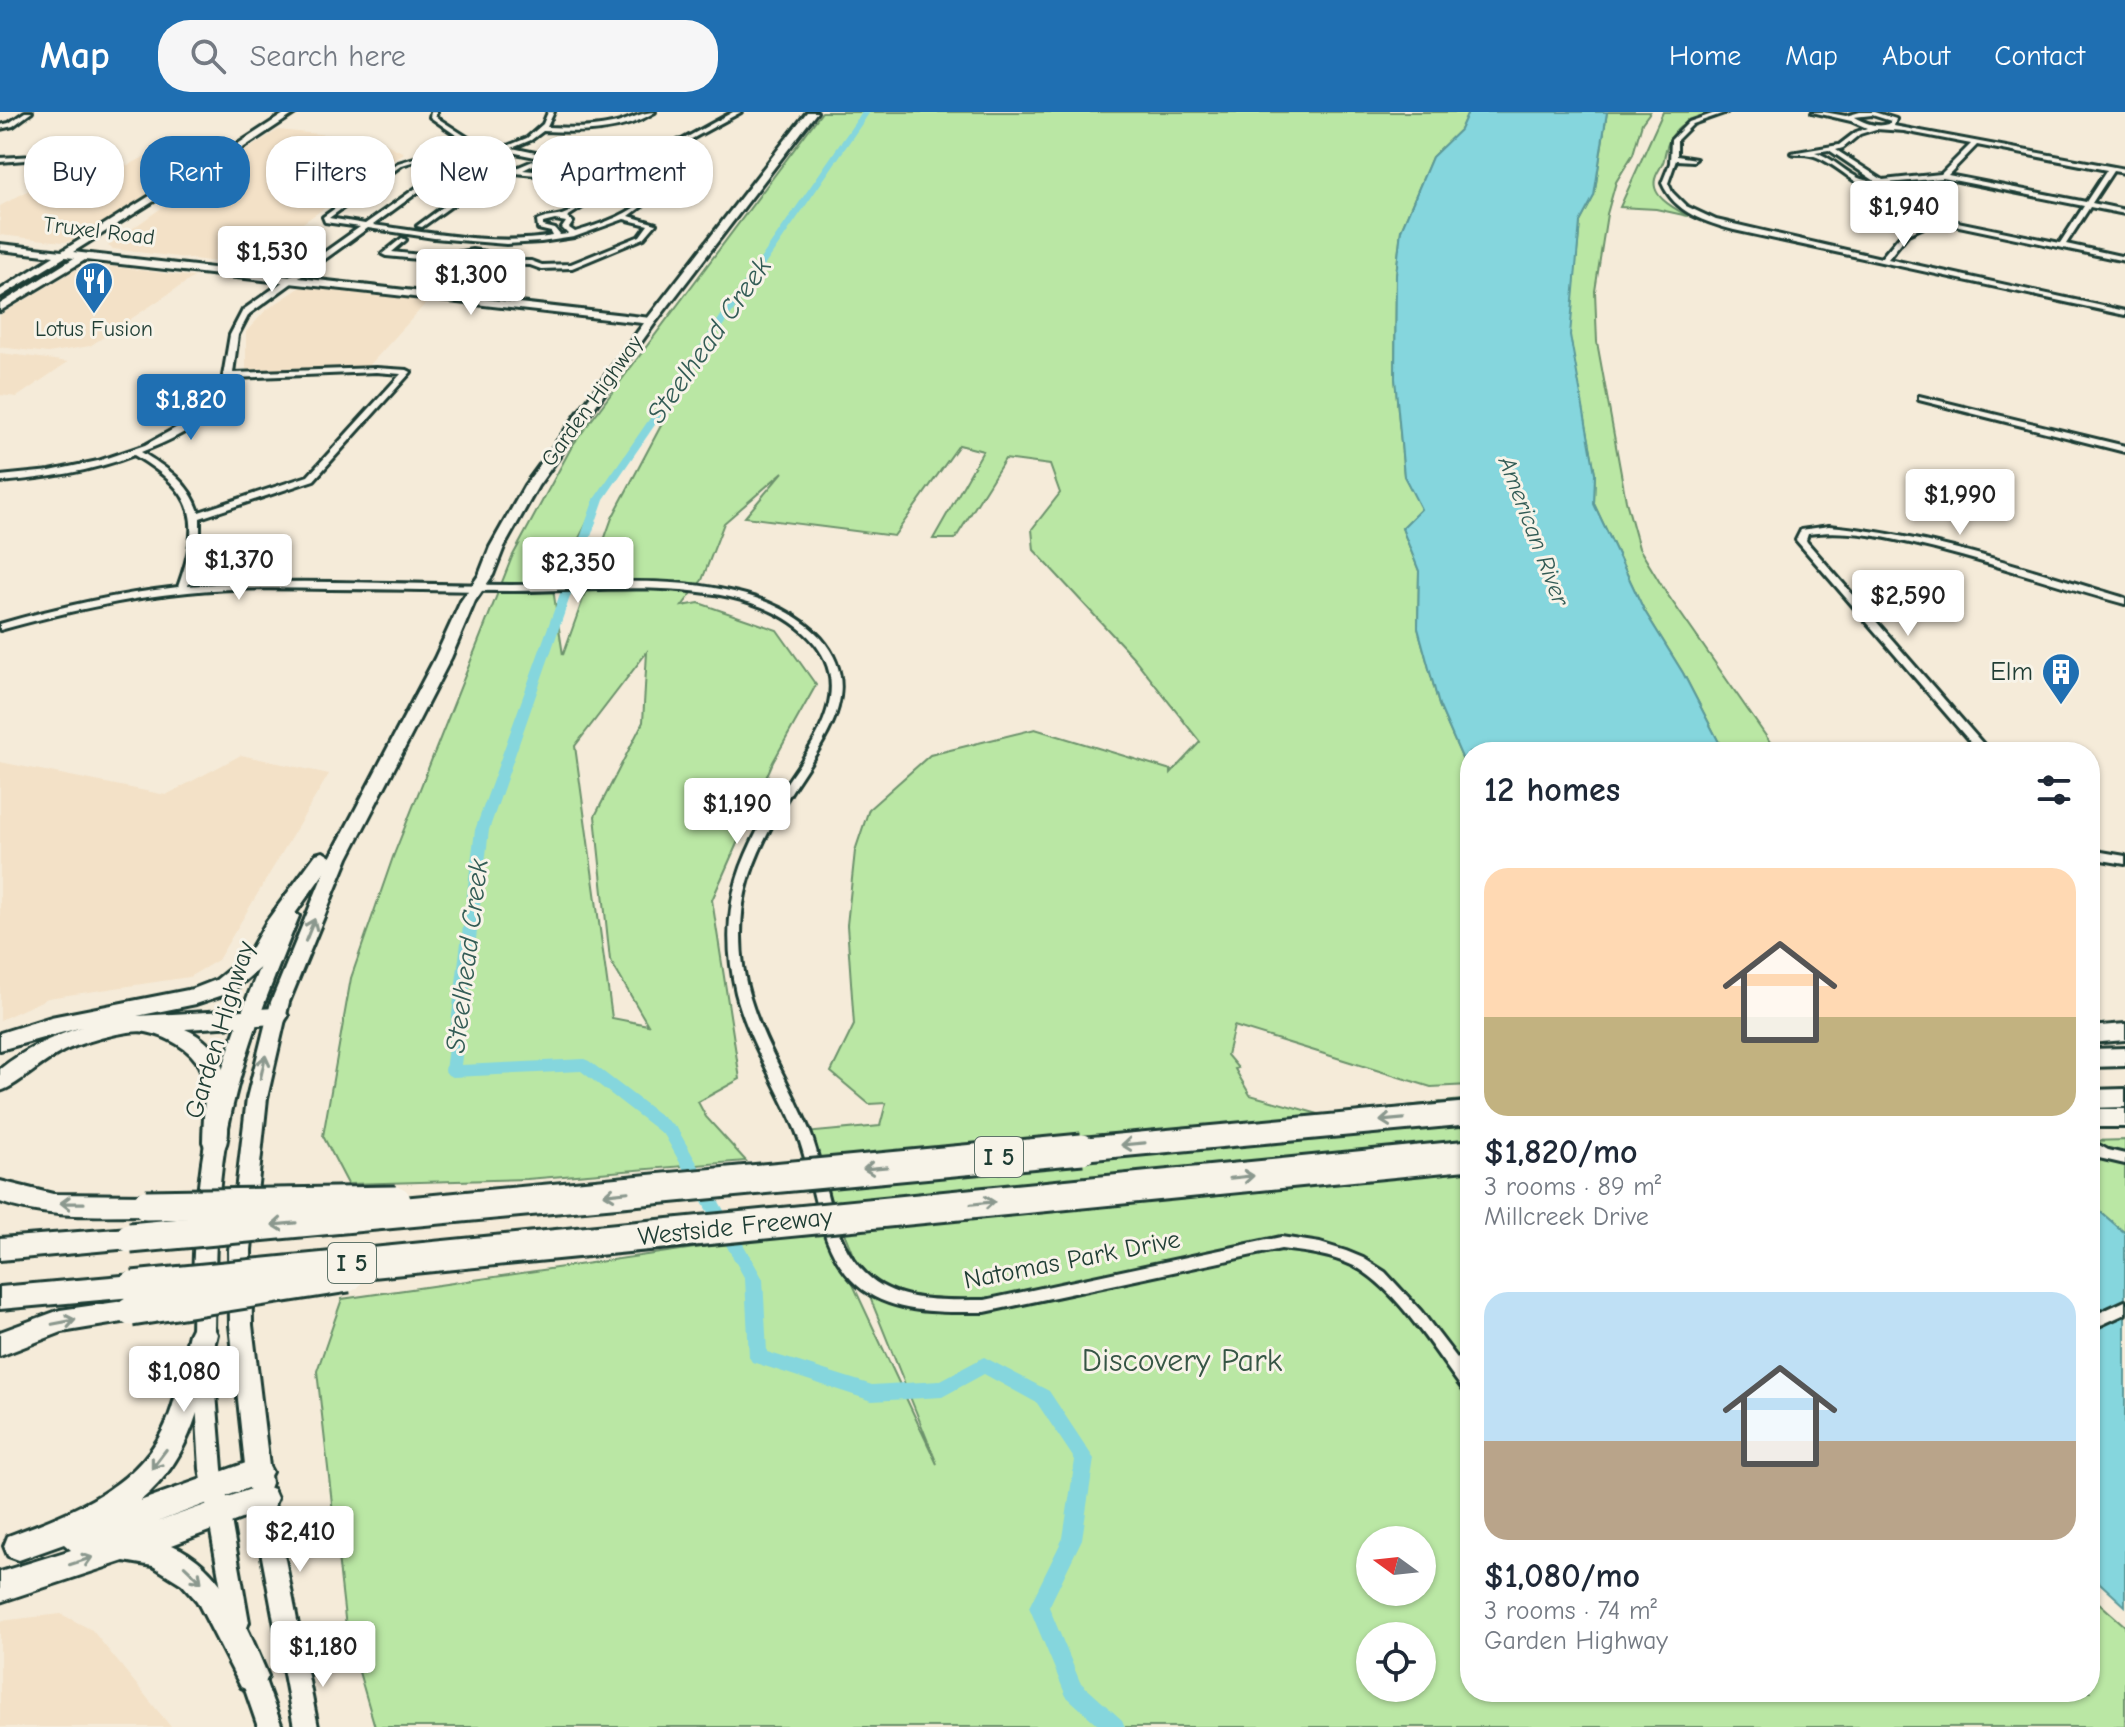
<!DOCTYPE html>
<meta charset="utf-8">
<style>
:root{--surface:#fff;--page:#f6f6f7;--text:#1f2937;--muted:#747a83;--accent:#1f6fb2}
body{margin:0;font-family:"Comic Neue",sans-serif;background:var(--page);color:var(--text);height:100vh;display:flex;flex-direction:column;font-size:30px;white-space:nowrap}
*{box-sizing:border-box;margin:0}
p{font-size:26px;color:var(--muted)}
.icon{flex:none;width:44px;height:44px;fill:none;stroke:currentColor;stroke-width:2;stroke-linecap:round;stroke-linejoin:round}
.map{position:relative;flex:1;overflow:hidden}
.drawer{position:absolute;left:1460px;top:630px;width:640px;height:960px;display:flex;flex-direction:column;background:var(--surface);border-radius:32px;box-shadow:0 2px 6px #0004}
.drawer>*{flex:none}
.hud{position:absolute;left:24px;top:24px;width:760px;height:72px;display:flex;gap:16px}
.needle{width:52px;rotate:285deg}
.tools{position:absolute;left:1356px;top:1414px;display:grid;gap:16px}
.tools a{display:grid;place-items:center;width:80px;height:80px;border-radius:50%;background:var(--surface);box-shadow:0 2px 6px #0004;font-size:40px}
.price{position:absolute;translate:-50% -68px;padding:0 18px;border-radius:8px;background:#fff;color:#222;font-size:26px;line-height:52px;filter:drop-shadow(0 2px 4px #0008)}
.price::after{content:'';position:absolute;left:50%;top:48px;width:24px;height:18px;margin-left:-12px;background:inherit;clip-path:polygon(0 0,100% 0,50% 100%)}
.price.active{background:var(--accent);color:#fff}
ul{padding:0;list-style:none}
li{display:grid;align-content:center;gap:16px;height:424px;padding:0 24px}
li span{display:grid;place-items:center;height:248px;border-radius:24px;color:#555}
li>.icon{margin-inline-start:auto}
span .icon{width:144px;height:144px;fill:#fffc;stroke-width:1}
li b{font-size:34px}
h2{display:flex;justify-content:space-between;align-items:center;height:96px;padding:0 24px;font-size:34px}
.pill{padding:0 28px;border-radius:32px;background:var(--surface);box-shadow:0 2px 6px #0004;font-size:28px;line-height:72px}
.pill.active{background:var(--accent);color:#fff}
header{display:flex;align-items:center;gap:48px;box-sizing:border-box;height:112px;padding:0 40px;background:var(--accent);color:#fff}
header strong{font-size:38px}
nav{display:flex;gap:44px;margin-inline-start:auto;font-size:28px}
.search{width:560px;height:72px;background:var(--page);display:flex;align-items:center;gap:20px;box-sizing:border-box;padding:0 28px;border-radius:32px;color:var(--muted);font-size:30px}
.map>svg:first-child{display:block}
</style>
<header>
<strong>Map</strong>
<div class="search"><svg class="icon" aria-label="search" viewBox="0 0 24 24"><circle cx="10" cy="10" r="6"/><path d="M15 15l6 6"/></svg>Search here</div>
<nav><a>Home</a><a>Map</a><a>About</a><a>Contact</a></nav>
</header>
<div class="map">
<svg width="2125" height="1615" viewBox="0 0 2125 1615">
<rect width="100%" height="100%" fill="#f5ebd9"/>
<filter id="ink" filterUnits="userSpaceOnUse"><feTurbulence type="fractalNoise" baseFrequency=".0125" numOctaves="2"/><feDisplacementMap in="SourceGraphic" scale="16" xChannelSelector="R" yChannelSelector="G"/><feConvolveMatrix kernelMatrix="1 2 1 2 8 2 1 2 1" color-interpolation-filters="sRGB"/></filter>
<g filter="url(#ink)">
<!-- built -->
<g fill="#f3e1c7">
<path d="M278,18L379,28L404,41L242,153L113,137L108,134L209,62Z"/>
<path d="M157,38L209,43L75,129L63,130L0,123V94L77,52L92,49L129,53Z"/>
<path d="M91,152L194,165L90,234L48,241L0,235V203L82,154Z"/>
<path d="M301,175L309,176L428,189L367,256L246,261V220L266,198Z"/>
<path d="M0,241L33,245L68,250L17,285L0,283Z"/>
<path d="M241,643L329,662L218,848L189,865L48,886L0,908V650L166,683Z"/>
<path d="M61,1502L92,1518L171,1615H0V1509Z"/>
</g>
<!-- green -->
<g fill="#bae7a4" stroke="#6c926c" stroke-width="2" fill-rule="evenodd">
<path d="M822,0H1468L1460,18L1432,45L1401,118L1396,163L1395,265L1404,364L1422,397L1402,416L1419,459L1418,516L1439,593L1470,664V973L1431,975L1234,914L1227,943L1238,956L1235,957L1250,983L1322,1003L1470,987V1580H2090V1483L2125,1514V1615H375L346,1515L317,1259L342,1187L827,1117L937,1352L804,1021L880,1014L886,991L869,992L831,960L854,913L847,813L855,739L869,697L930,643L1035,617L1171,658V661L1200,630L1134,546L1034,438L1032,417L1060,381L1050,353L1005,347L955,427H933L983,339L959,333L894,424L745,405L783,360L724,411L702,468L682,494L699,491L777,518L816,573L773,650L712,788L740,967L698,990L706,1005L746,1049L527,1067L348,1072L323,1024L351,866L393,745L512,445L572,334ZM708,225L612,406L563,543L553,477L599,387ZM647,540L643,610L595,704L610,848L648,913L612,906L575,634ZM1370,1428H1422V1480H1370ZM1370,1524H1422V1576H1370Z"/>
<path d="M1607,0H1650L1642,11L1633,42L1616,70L1607,102L1595,179L1597,230L1626,389L1639,436L1665,479L1777,640H1724L1683,561L1644,498L1594,392L1595,361L1569,223L1580,110L1594,84Z"/>
<path d="M1663,0H1714C1686,8 1668,17 1664,47C1663,53 1658,58 1656,64C1648,83 1673,96 1688,104L1656,97L1620,95Z"/>
<path d="M2125,1028V1121L2090,1091V1029Z"/>
</g>
<!-- water -->
<g fill="#85d6dd" stroke="#5c9999" stroke-width="2">
<path d="M1468,0H1607L1594,84L1580,110L1570,223L1595,361L1594,392L1644,498L1683,561L1724,640H1470V664L1439,593L1418,516L1419,459L1402,416L1421,397L1404,364L1395,266L1396,163L1401,118L1432,45L1460,18Z"/>
<path d="M2090,1091L2125,1121V1494L2090,1462Z"/>
</g>
<g fill="none" stroke-linecap="round" stroke-linejoin="round">
<!-- canal -->
<path fill="#85d6dd" fill-rule="evenodd" d="M862,0H870L604,387L489,718L461,953L584,947L589,949L677,1016L763,1167L767,1240L872,1273L939,1269L984,1245L1049,1279L1094,1347L1082,1427L1049,1495L1080,1570L1122,1608L1125,1615H1100L1066,1584L1029,1495L1063,1426L1075,1348L1037,1291L984,1262L942,1285L872,1289L752,1250L749,1245L745,1167L665,1024L581,959L453,965L448,963L445,959L475,718L594,387Z"/>
<defs>
<g id="street">
<path d="M25,0H32L13,14L0,17V13L9,11Z"/>
<path d="M431,0H437L435,4L439,7L473,29L505,35L527,26L543,12L548,0H554L547,15C569,16 590,17 612,12C626,10 640,0 655,0C622,21 580,21 543,19L531,28L512,36L545,43L613,42L682,28L733,0H741L686,30L642,40L656,55L659,71L649,89L629,104L656,112L644,126L572,156L541,157L530,153L473,152L465,155L450,150L386,144L382,142L402,126L406,128L392,140L449,146L451,142L472,138L485,140L488,146L483,149H531L542,153L571,152L640,124L648,113L624,107L574,125L541,130L506,132L434,126L368,116L249,202L238,223L233,261L376,256L407,258L411,260L314,368L200,406V431L188,474C295,465 403,473 511,473C586,473 664,462 738,481C768,488 800,503 821,526C871,583 814,640 785,690C767,721 749,755 743,792C739,823 741,856 750,886C764,933 792,975 810,1020C828,1066 828,1127 866,1162C897,1192 945,1188 985,1188L1281,1125L1320,1131L1346,1139L1363,1146L1385,1160L1421,1199L1470,1263V1282L1465,1280C1435,1241 1397,1176 1354,1154C1331,1143 1306,1140 1281,1137L985,1200C943,1200 891,1203 857,1173C815,1135 816,1068 796,1019C777,973 749,930 736,881C729,851 727,821 732,790C737,757 753,726 769,698C793,656 849,600 825,548C809,513 766,493 730,485C659,470 586,479 514,479C453,479 391,477 330,477C283,476 235,475 188,480C124,486 62,501 0,518V512C58,495 117,482 178,475C202,408 197,381 134,343C91,360 45,366 0,370V364L50,359L98,349L145,333L190,308L212,291L221,276L230,223L243,198L360,115L325,110L323,105L398,51L466,30L430,5ZM471,32L499,38L426,69L365,112L329,106L402,53ZM506,39L545,47L613,46L637,41C641,45 647,50 650,56C669,93 598,113 575,120L569,116L573,110L567,105L592,89L607,67L606,66L523,58L535,52L536,51L533,49L471,75L461,81L453,82L423,77L430,71ZM515,61L600,69C590,83 579,97 562,103C554,105 545,105 537,109L538,117L551,120L553,124C494,134 432,121 373,113L418,80L455,86L417,114L422,115L475,77ZM555,108L566,110L562,116L568,122L560,123L555,117L543,114V111ZM472,142L480,145L465,151L455,147ZM376,260L401,262L308,364L199,400C190,371 166,355 141,340C177,326 221,306 232,266Z"/>
<path d="M1718,0H1727L1693,12L1677,28V44L1696,47L1693,49L1676,48L1668,71L1672,80L1686,94L1716,108L1881,146L1902,121L1903,106L1899,103L1895,94L1863,74L1859,73L1858,71C1845,63 1832,51 1817,45C1808,41 1799,43 1791,41L1839,33L1856,20L1867,16L1851,9L1812,0H1824L1846,4L1860,0H1874L1896,7L1894,14L2125,57V61L2113,59L2092,91L2125,98V102L2090,95L2066,132L2125,145V149L1940,110L1929,111L1928,113L1908,122L1888,147L2125,199V203L1734,118C1705,110 1675,101 1662,71L1670,51L1671,28L1689,10ZM1872,3L1891,9L1889,12C1877,16 1865,11 1854,5ZM1876,17L1904,19L1971,32L1941,62L1883,68L1836,38L1843,36L1860,22ZM1977,33L2107,58L2086,90L1948,63ZM1829,38L1875,69C1853,71 1836,46 1815,40ZM1943,66L2084,94L2060,131L1943,107L1941,102L1924,96L1888,71ZM1880,72L1914,95L1904,97L1899,92L1871,73ZM1915,99L1924,100L1936,104V106L1917,108L1906,102ZM1909,109L1921,112L1909,117Z"/>
<path d="M52,43L53,44L50,46L0,50V46Z"/>
<path d="M1919,284L2125,334V340L1919,288Z"/>
<path d="M1829,414C1931,423 2028,457 2125,486V492C2061,475 1999,453 1935,437C1894,427 1851,416 1808,422L1806,428L1807,430L1990,640H1979L1796,428L1801,418Z"/>
<path d="M2090,738L2125,744V752L2090,746Z"/>
<path d="M2090,1028L2108,1038L2125,1042V1052L2099,1046L2090,1040Z"/>
<path d="M2125,1189V1202L2090,1218V1205Z"/>
</g>
<g id="secondary">
<path d="M287,0H297L170,84L159,86L73,140L651,206L656,209L651,212L85,148L0,199V192L74,146L65,145L0,185V178L54,144L0,138V132L62,139L153,82L164,80Z"/>
<path d="M204,1247L211,1250L214,1256L222,1357L249,1510L246,1518L238,1521L230,1518L227,1510L200,1357L194,1256L197,1250Z"/>
<path d="M262,1376L270,1379L273,1386L318,1615H294L251,1386L254,1379Z"/>
<path d="M251,1549L259,1552L282,1615H258L239,1560L243,1552Z"/>
</g>
<g id="primary">
<path d="M807,0H817L655,211L538,374L504,435L493,463L475,489L451,546L348,746L289,890L267,986L251,1138L252,1213L271,1371L268,1379L259,1382L250,1379L247,1371L230,1213L229,1138L247,986L271,890L330,746L435,546L461,489L479,463L490,435L525,373L647,207Z"/>
<path d="M290,798L299,804C269,877 238,953 225,1032C215,1095 215,1158 214,1222L211,1229L203,1231L195,1229L192,1222C193,1158 194,1094 205,1031C218,953 250,877 281,804Z"/>
</g>
<g id="highway">
<path d="M323,740L334,747L284,817L264,852L232,880L196,892L137,904L276,896L284,898L288,904L284,910L276,912L185,917C224,934 229,967 228,1006C228,1017 229,1027 224,1037L215,1039L206,1037L203,1030C203,1007 208,979 200,956C193,937 164,923 146,920C130,916 84,930 68,937C44,947 20,973 0,979V957C25,937 51,925 82,915L0,938V921L51,905L193,877L216,868L248,842L267,809L316,742Z"/>
<path d="M2125,912V928L2090,931V915Z"/>
<path d="M2125,936V954L2090,955V937Z"/>
<path d="M2125,977V995L2090,996V978Z"/>
<rect x="2090" y="997" width="35" height="18"/>
<path d="M0,1069L53,1082L146,1083L155,1086L159,1093L155,1100L146,1103C97,1103 47,1107 0,1090Z"/>
<path d="M130,1116L139,1119L143,1126L139,1133L130,1136L0,1148V1126Z"/>
<path d="M133,1163L143,1166L146,1174L143,1182L133,1185L0,1197V1175Z"/>
<path d="M131,1188L141,1191L145,1199L141,1207L62,1220L0,1244V1220L60,1198Z"/>
<path d="M203,1210L213,1214L217,1222C202,1285 193,1346 140,1389L257,1347L267,1351L272,1360L267,1369L157,1410L262,1373L273,1377L277,1386L273,1395L172,1433C224,1455 247,1515 268,1564L263,1575L252,1580L241,1575L197,1489L182,1472L153,1454L124,1449L0,1490V1460L71,1438L64,1432L19,1448L8,1444L4,1434L8,1424C72,1400 141,1375 168,1307C179,1280 182,1250 189,1222L193,1214Z"/>
</g>
</defs>
<!-- street casing -->
<use href="#street" stroke="#1f3d34" stroke-width="6"/>
<!-- secondary casing -->
<use href="#secondary" stroke="#1f3d34" stroke-width="6"/>
<!-- primary casing -->
<use href="#primary" stroke="#1f3d34" stroke-width="6"/>
<!-- highway casing -->
<use href="#highway" stroke="#1f3d34" stroke-width="6"/>
<!-- street -->
<use href="#street" fill="#f7f3e8" fill-rule="evenodd"/>
<!-- secondary -->
<use href="#secondary" fill="#f7f3e8" fill-rule="evenodd"/>
<!-- primary -->
<use href="#primary" fill="#f7f3e8" fill-rule="evenodd"/>
<!-- highway -->
<use href="#highway" fill="#f7f3e8" fill-rule="evenodd"/>
<defs>
<path id="highway-bridge-far1" d="M1060,1039L1470,1001"/>
<g id="highway-bridge">
<path d="M146,1093L396,1089"/>
<path d="M130,1126L1082,1037"/>
<path d="M133,1174L1470,1043"/>
<path d="M131,1199L348,1165"/>
</g>
</defs>
<!-- highway-bridge-far1 casing -->
<use href="#highway-bridge-far1" stroke="#1f3d34" stroke-width="28" stroke-linecap="butt"/>
<!-- highway-bridge casing -->
<use href="#highway-bridge" stroke="#1f3d34" stroke-width="35" stroke-linecap="butt"/>
<!-- highway-bridge-far1 -->
<use href="#highway-bridge-far1" stroke="#f7f3e8" stroke-width="22"/>
<!-- highway-bridge -->
<use href="#highway-bridge" stroke="#f7f3e8" stroke-width="29"/>
</g>
<!-- one-way arrows -->
<defs><path id="oneway-shaft" d="M-6 0H5M1.5-3L5.5 0L1.5 3" fill="none" stroke-width="1.6" stroke-linecap="round" stroke-linejoin="round" transform="scale(2)"/></defs>
<g stroke="#8b988e">
<use href="#oneway-shaft" transform="translate(310 818) rotate(-68)"/>
<use href="#oneway-shaft" transform="translate(263 955) rotate(-77)"/>
<use href="#oneway-shaft" transform="translate(1392 1008) rotate(175)"/>
<use href="#oneway-shaft" transform="translate(1133 1032) rotate(175)"/>
<use href="#oneway-shaft" transform="translate(875 1056) rotate(175)"/>
<use href="#oneway-shaft" transform="translate(1242 1065) rotate(-6)"/>
<use href="#oneway-shaft" transform="translate(616 1081) rotate(174)"/>
<use href="#oneway-shaft" transform="translate(72 1091) rotate(-179)"/>
<use href="#oneway-shaft" transform="translate(983 1091) rotate(-6)"/>
<use href="#oneway-shaft" transform="translate(284 1112) rotate(175)"/>
<use href="#oneway-shaft" transform="translate(64 1210) rotate(-11)"/>
<use href="#oneway-shaft" transform="translate(159 1347) rotate(127)"/>
<use href="#oneway-shaft" transform="translate(81 1449) rotate(-18)"/>
<use href="#oneway-shaft" transform="translate(193 1462) rotate(44)"/>
</g>
</g>
<!-- icons -->
<defs>
<symbol id="restaurant-pin" viewBox="-11 -11 22 30"><path d="M0 17L-7.5 6A9.5 9.5 0 1 1 7.5 6Z" fill="#1f6fb2" stroke="#f7f3e8"/><path d="M-5-6h1v4h1v-4h1v4h1v-4h1v5L-1.5 .5V6h-2V.5L-5-1ZM5-6V6H3V1.5H1.5Q1.5-4 5-6Z" fill="#fff"/></symbol>
<symbol id="building-pin" viewBox="-11 -11 22 30"><path d="M0 17L-7.5 6A9.5 9.5 0 1 1 7.5 6Z" fill="#1f6fb2" stroke="#f7f3e8"/><path d="M-4-6H4V6H1V3H-1V6H-4ZM-2.5-4.3h1.7v1.8h-1.7ZM.8-4.3h1.7v1.8H.8ZM-2.5-1h1.7V.8h-1.7ZM.8-1h1.7V.8H.8Z" fill="#fff"/></symbol>
</defs>
<g fill-rule="evenodd">
<use href="#restaurant-pin" x="72" y="147" width="44" height="60"/>
<use href="#building-pin" x="2039" y="538" width="44" height="60"/>
</g>
<g text-anchor="middle" dominant-baseline="central" stroke-width="6" stroke-linejoin="round" paint-order="stroke">
<!-- far-street labels -->
<g font-size="22" fill="#1f3d34" stroke="#f7f3e8">
<text transform="translate(99 119) rotate(7)">Truxel Road</text>
<text transform="translate(592 289) rotate(-54)">Garden Highway</text>
</g>
<!-- far-poi labels -->
<g font-size="22" fill="#1f3d34" stroke="#f7f3e8">
<text x="94" y="217">Lotus Fusion</text>
</g>
<!-- far-water labels -->
<g font-size="24" font-style="italic" fill="#335c56" stroke="#f7f3e8">
<text transform="translate(1534 419) rotate(69)">American River</text>
</g>
<!-- shield labels -->
<g fill="#f7f3e8" stroke="#60746a" stroke-width="2">
<rect x="975" y="1025" width="48" height="40" rx="6"/>
<rect x="328" y="1131" width="48" height="40" rx="6"/>
</g>
<g font-size="24" font-weight="bold" fill="#1f3d34">
<text x="999" y="1045">I 5</text>
<text x="352" y="1151">I 5</text>
</g>
<!-- poi labels -->
<g font-size="26" fill="#1f3d34" stroke="#f7f3e8" text-anchor="end">
<text x="2033" y="560">Elm</text>
</g>
<!-- street labels -->
<g font-size="26" fill="#1f3d34" stroke="#f7f3e8">
<text transform="translate(220 918) rotate(-73)">Garden Highway</text>
<text transform="translate(735 1115) rotate(-6)">Westside Freeway</text>
<text transform="translate(1072 1148) rotate(-11)">Natomas Park Drive</text>
</g>
<!-- water labels -->
<g font-size="28" font-style="italic" fill="#335c56" stroke="#f7f3e8">
<text transform="translate(709 228) rotate(-55)">Steelhead Creek</text>
<text transform="translate(467 844) rotate(-83)">Steelhead Creek</text>
</g>
<!-- near-park labels -->
<g font-size="32" fill="#365645" stroke="#f7f3e8">
<text x="1182" y="1248">Discovery Park</text>
</g>
</g>
</svg>
<div class="tools">
<a><svg class="needle" viewBox="-14 -14 28 28"><path d="M0-13l5 13h-10z" fill="#e53935"/><path d="M0 13l5-13h-10z" fill="#747a83"/></svg></a>
<a><svg class="icon" aria-label="locate" viewBox="0 0 24 24"><circle cx="12" cy="12" r="6"/><path d="M12 2v4M12 18v4M2 12h4M18 12h4"/></svg></a>
</div>
<b class="price" style="left:1904px;top:137px">$1,940</b>
<b class="price" style="left:272px;top:182px">$1,530</b>
<b class="price" style="left:471px;top:205px">$1,300</b>
<b class="price active" style="left:191px;top:330px">$1,820</b>
<b class="price" style="left:1960px;top:425px">$1,990</b>
<b class="price" style="left:239px;top:490px">$1,370</b>
<b class="price" style="left:578px;top:493px">$2,350</b>
<b class="price" style="left:1908px;top:526px">$2,590</b>
<b class="price" style="left:737px;top:734px">$1,190</b>
<b class="price" style="left:184px;top:1302px">$1,080</b>
<b class="price" style="left:300px;top:1462px">$2,410</b>
<b class="price" style="left:323px;top:1577px">$1,180</b>
<div class="hud">
<a class="pill">Buy</a>
<a class="pill active">Rent</a>
<a class="pill">Filters</a>
<a class="pill">New</a>
<a class="pill">Apartment</a>
</div>
<section class="drawer">
<h2>12 homes<svg class="icon" aria-label="filters" viewBox="0 0 24 24"><path d="M4 7h16M4 17h16"/><circle cx="9" cy="7" r="2"/><circle cx="15" cy="17" r="2"/></svg></h2>
<ul>
<li><span style="background:linear-gradient(#ffd9b3 60%,#c2b280 0)"><svg class="icon" aria-label="home" viewBox="0 0 24 24"><path d="M3 11l9-7 9 7M6 9v11h12V9"/></svg></span><div><b>$1,820/mo</b><p>3 rooms · 89 m²</p><p>Millcreek Drive</p></div></li>
<li><span style="background:linear-gradient(#bfe0f5 60%,#b9a48a 0)"><svg class="icon" aria-label="home" viewBox="0 0 24 24"><path d="M3 11l9-7 9 7M6 9v11h12V9"/></svg></span><div><b>$1,080/mo</b><p>3 rooms · 74 m²</p><p>Garden Highway</p></div></li>
</ul>
</section>
</div>
